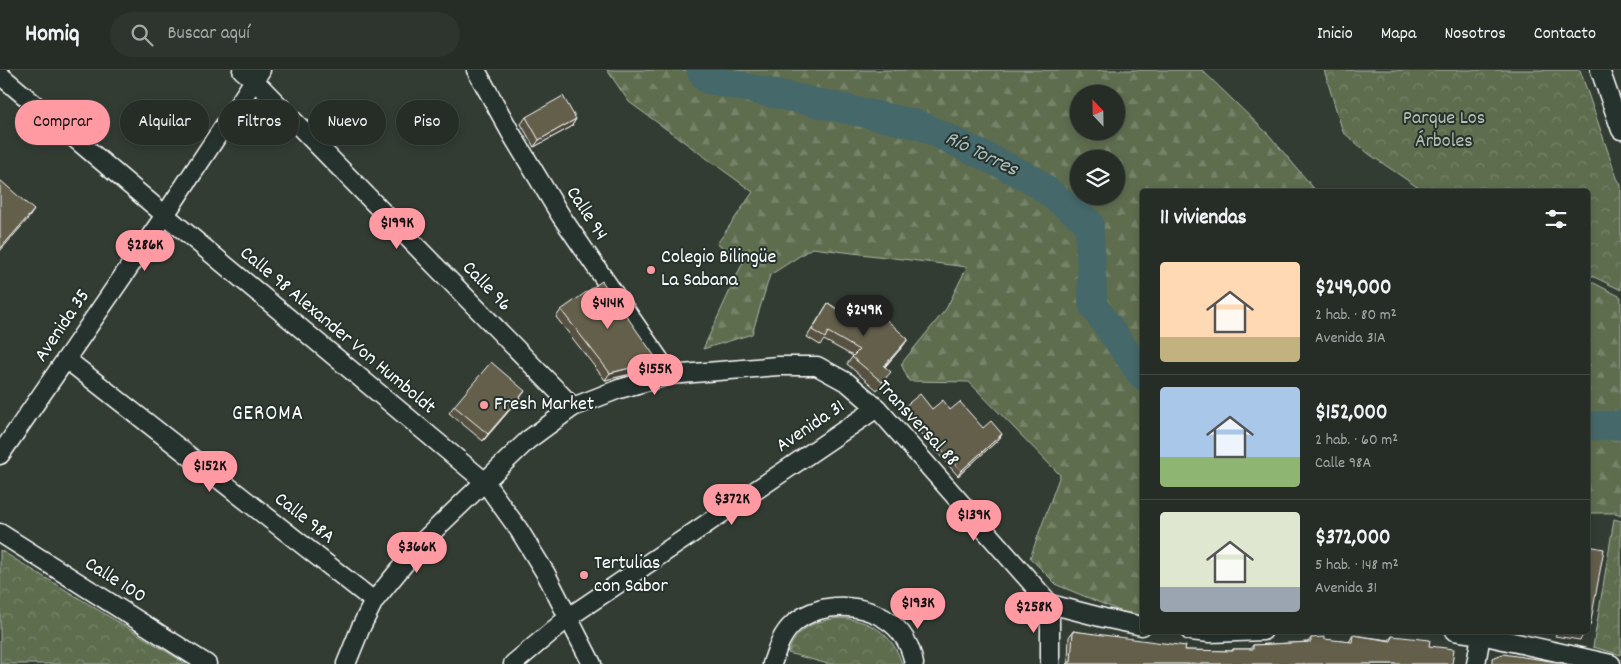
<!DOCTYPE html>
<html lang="es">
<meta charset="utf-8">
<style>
:root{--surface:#262d26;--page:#2e352e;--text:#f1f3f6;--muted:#a4a8a7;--line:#424943;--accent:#ff9aa2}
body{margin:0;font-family:Dekko,sans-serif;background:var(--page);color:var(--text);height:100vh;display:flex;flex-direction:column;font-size:19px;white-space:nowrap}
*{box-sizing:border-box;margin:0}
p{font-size:16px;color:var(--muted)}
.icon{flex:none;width:28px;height:28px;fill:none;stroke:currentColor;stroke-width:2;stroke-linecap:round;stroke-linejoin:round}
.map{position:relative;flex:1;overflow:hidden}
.drawer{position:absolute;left:1140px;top:119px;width:450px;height:445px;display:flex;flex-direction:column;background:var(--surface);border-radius:5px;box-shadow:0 2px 8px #0003,0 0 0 1px var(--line)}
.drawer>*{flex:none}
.hud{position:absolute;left:15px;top:30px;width:475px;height:45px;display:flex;gap:10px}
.needle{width:32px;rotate:338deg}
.controls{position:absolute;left:1070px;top:15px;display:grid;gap:10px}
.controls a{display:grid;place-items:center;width:55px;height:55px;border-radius:50%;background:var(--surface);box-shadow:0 2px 8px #0003,0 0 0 1px var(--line);font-size:25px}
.price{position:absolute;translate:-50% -42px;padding:0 11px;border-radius:18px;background:var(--accent);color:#111;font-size:16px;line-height:32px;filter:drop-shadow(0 1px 2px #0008)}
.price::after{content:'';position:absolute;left:50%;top:30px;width:15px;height:11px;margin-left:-8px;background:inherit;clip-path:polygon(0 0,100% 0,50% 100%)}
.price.current{background:#222;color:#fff}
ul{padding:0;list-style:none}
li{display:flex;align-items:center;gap:15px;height:125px;padding:0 20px}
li+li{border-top:1px solid var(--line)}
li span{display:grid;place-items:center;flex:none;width:140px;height:100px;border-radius:5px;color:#555}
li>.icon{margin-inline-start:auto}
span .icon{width:60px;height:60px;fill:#fffc;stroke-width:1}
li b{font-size:21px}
h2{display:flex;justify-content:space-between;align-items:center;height:60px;padding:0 20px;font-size:21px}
.pill{padding:0 18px;border-radius:22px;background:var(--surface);box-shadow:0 2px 8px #0003,0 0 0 1px var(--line);font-size:18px;line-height:45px}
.pill.current{background:var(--accent);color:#111}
header{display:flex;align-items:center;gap:30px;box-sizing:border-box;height:70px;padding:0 25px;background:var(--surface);border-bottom:1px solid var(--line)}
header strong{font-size:24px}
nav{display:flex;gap:28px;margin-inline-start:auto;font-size:18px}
.search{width:350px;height:45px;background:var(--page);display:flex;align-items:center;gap:12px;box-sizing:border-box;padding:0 18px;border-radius:28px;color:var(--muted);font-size:19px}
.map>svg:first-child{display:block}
</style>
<header>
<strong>Homiq</strong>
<div class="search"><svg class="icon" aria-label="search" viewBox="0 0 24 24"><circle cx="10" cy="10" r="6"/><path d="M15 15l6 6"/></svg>Buscar aquí</div>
<nav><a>Inicio</a><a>Mapa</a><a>Nosotros</a><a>Contacto</a></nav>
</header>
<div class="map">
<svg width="1621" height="594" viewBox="0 0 1621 594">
<defs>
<pattern id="forest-firs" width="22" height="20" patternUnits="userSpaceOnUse" patternTransform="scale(1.25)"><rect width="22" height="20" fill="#5e6d4f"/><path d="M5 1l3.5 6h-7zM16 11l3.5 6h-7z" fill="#768369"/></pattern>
<pattern id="park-crowns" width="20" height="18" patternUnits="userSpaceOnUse" patternTransform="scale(1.25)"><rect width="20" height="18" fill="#5e6d4f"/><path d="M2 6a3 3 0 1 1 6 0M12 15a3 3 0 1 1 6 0" fill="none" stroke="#768369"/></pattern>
</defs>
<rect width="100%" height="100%" fill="#323c33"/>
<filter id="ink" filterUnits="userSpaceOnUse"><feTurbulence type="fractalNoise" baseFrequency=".02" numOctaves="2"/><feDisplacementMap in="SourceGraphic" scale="10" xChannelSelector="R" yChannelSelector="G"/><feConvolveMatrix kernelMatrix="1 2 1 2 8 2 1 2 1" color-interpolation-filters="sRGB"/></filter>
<g filter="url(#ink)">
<!-- forest -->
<g fill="url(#forest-firs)" stroke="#aeb6a7" fill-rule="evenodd">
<path d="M607,0H1202L1269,65L1316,121H1142V545L1125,543L1057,515L1030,488L1060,405L969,312L909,311L901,294L946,239L967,197L812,178L770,205L752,264L703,279L743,192L717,174L753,122L629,32ZM1079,24H1116V61H1079ZM1079,89H1116V126H1079Z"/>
<path d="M1588,210L1621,227V445L1615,443H1588Z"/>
</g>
<!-- park -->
<g fill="url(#park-crowns)" stroke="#aeb6a7">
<path d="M1324,0H1580L1617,108L1621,115V220L1588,204V121H1423L1369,84L1343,62Z"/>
<path d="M1614,449L1621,451V585L1593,577Z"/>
<path d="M0,480L187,594H0Z"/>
<path d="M840,548C870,550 893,563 902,594H828L788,583C797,557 815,551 840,548Z"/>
</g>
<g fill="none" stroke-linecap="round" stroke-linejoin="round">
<!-- river -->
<g stroke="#44676a" stroke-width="29">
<path d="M701,0L707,9L920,55L1030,108L1089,153L1093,235L1142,305"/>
<path d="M1588,356L1621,355"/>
</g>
<defs>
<g id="minor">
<path d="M242,0L254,10L573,337"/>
<path d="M476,0L512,65L561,146L670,305"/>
<path d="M1600,0L1621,60"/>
<path d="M0,5L165,145L484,411L519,460L546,504L592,594"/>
<path d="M66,289L374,531"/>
<path d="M0,385L165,145L261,0"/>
<path d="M0,463L207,594"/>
<path d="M1190,561L1210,563L1263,561"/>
<path d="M1454,561L1481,565L1611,594"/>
<path d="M346,594L361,557L374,531L422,472L528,370L573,337L619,319L670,305L778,296H817L848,313L877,338L1050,534L1104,548L1142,556"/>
<path d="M513,594L569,547L877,338"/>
<path d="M772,594C777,579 781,565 793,554C822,528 876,532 901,563C908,572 912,582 914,594"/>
<path d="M1050,594V534"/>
<path d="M1476,594L1481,565"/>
</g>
</defs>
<!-- minor casing -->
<use href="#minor" stroke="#fff" stroke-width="21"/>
<!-- minor -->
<use href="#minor" stroke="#26332d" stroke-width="18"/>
</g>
<!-- wall -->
<g fill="#565141" stroke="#fff">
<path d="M526,47L576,49L571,57L534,77L521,54Z"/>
<path d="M828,233L851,248L855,245L860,238L908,269L903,276L885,297L886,309L877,320L847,294L853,286L824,270L820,275L807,267Z"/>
<path d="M561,240L658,291L653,299L605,310L556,247Z"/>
<path d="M520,328L483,371L449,343L454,336Z"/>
<path d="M904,337L950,340L983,358L1002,364L999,369L958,406L901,341Z"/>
<path d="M1073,561L1185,580L1231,581L1233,579H1250L1253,575L1308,572L1311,568L1349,572L1353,565L1389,570L1392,566L1429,576L1452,594H1066L1068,592L1069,567Z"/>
</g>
<!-- shaded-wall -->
<g fill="#464235" stroke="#fff">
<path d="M576,49L571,57L534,77L539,70Z"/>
<path d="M34,140L28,149L0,181V179Z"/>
<path d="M908,269L903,276L879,303L884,296Z"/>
<path d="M658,291L653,299L605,310L610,303Z"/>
<path d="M525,321L520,328L483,371L488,364Z"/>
<path d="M1002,364L999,369L958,406L961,401Z"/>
<path d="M1558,561H1586L1580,570L1555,566Z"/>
</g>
<!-- building -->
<g fill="#645e4c" stroke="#fff">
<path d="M563,26L576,49L539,70L526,47Z"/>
<path d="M0,110L34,140L0,179Z"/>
<path d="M602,211L658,291L610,303L561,240Z"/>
<path d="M828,233L851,249L854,244L857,246L860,238L881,245L908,269L884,296L891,302L882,312L852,287L859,280L828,262L825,268L812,260Z"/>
<path d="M491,292L525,321L488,364L454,336Z"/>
<path d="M920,324L932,339L943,330L950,340L960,332L983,358L991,351L1002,364L961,401L904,337Z"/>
<path d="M1588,476L1604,479L1590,556H1588Z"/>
<path d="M1073,561L1186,576L1185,580L1233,581V579H1253V575L1311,572V568L1324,567V569L1352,572L1353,565L1391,571L1392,566L1430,570L1429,576L1454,579L1452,594H1068V592H1071Z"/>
<path d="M1503,584L1564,593V594H1492V588Z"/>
</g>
</g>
<!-- markers -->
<g fill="#ff9aa2" stroke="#26332d" stroke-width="2">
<circle cx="651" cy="200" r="5"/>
<circle cx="484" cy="335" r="5"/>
<circle cx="584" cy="505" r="5"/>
</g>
<g text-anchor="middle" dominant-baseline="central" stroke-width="4" stroke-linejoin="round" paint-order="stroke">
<!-- park labels -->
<g font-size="20" fill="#b7bdb0" stroke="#26332d">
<text x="1444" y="49">Parque Los<tspan x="1444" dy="23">Árboles</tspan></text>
</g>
<!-- street labels -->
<g font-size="20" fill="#fff" stroke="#26332d">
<text transform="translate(586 144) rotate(57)">Calle 94</text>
<text transform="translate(486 217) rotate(46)">Calle 96</text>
<text transform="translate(63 256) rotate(-56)">Avenida 35</text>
<text transform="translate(337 261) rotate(40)">Calle 98 Alexander Von Humboldt</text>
<text transform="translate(917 354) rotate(47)">Transversal 88</text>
<text transform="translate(811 357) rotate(-34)">Avenida 31</text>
<text transform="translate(304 449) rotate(38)">Calle 98A</text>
<text transform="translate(115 511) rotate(32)">Calle 100</text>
</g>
<!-- poi labels -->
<g font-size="20" fill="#fff" stroke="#26332d" text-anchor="start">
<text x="661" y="188">Colegio Bilingüe<tspan x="661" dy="23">La Sabana</tspan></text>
<text x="494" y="335">Fresh Market</text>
<text x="594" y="494">Tertulias<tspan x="594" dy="23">con Sabor</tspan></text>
</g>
<!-- water labels -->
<g font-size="21" font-style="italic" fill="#abbbbc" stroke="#26332d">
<text transform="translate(981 85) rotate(26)">Río Torres</text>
</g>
<!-- neighbourhood labels -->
<g font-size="21" letter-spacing="1" fill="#fff" stroke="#26332d">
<text x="268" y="345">GEROMA</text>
</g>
</g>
</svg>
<div class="controls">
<a><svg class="needle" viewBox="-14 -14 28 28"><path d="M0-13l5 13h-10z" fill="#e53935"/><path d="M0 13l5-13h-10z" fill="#a4a8a7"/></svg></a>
<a><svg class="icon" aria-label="layers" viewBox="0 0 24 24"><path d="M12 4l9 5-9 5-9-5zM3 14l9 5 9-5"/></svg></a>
</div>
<b class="price" style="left:397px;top:180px">$199K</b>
<b class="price" style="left:145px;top:202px">$286K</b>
<b class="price" style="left:608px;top:260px">$414K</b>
<b class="price current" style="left:864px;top:267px">$249K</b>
<b class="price" style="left:655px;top:326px">$155K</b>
<b class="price" style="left:210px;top:423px">$152K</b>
<b class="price" style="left:732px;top:456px">$372K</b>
<b class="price" style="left:974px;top:472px">$139K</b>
<b class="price" style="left:417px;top:504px">$366K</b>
<b class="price" style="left:918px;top:560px">$193K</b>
<b class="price" style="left:1034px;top:564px">$258K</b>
<div class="hud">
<a class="pill current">Comprar</a>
<a class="pill">Alquilar</a>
<a class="pill">Filtros</a>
<a class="pill">Nuevo</a>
<a class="pill">Piso</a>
</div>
<section class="drawer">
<h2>11 viviendas<svg class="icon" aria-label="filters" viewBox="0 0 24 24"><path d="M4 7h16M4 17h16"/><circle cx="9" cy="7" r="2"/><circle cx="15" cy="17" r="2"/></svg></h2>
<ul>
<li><span style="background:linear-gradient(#ffd9b3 75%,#c2b280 0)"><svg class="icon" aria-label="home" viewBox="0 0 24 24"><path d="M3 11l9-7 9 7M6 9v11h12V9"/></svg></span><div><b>$249,000</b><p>2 hab. · 80 m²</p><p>Avenida 31A</p></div></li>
<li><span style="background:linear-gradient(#a9c7e8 70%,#8fb573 0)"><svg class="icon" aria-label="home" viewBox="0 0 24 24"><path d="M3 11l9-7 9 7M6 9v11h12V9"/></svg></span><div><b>$152,000</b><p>2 hab. · 60 m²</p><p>Calle 98A</p></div></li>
<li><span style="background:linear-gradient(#dfe7d0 75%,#9aa5b1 0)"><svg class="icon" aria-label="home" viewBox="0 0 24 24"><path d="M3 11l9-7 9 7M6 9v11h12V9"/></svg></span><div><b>$372,000</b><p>5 hab. · 148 m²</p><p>Avenida 31</p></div></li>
</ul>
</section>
</div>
